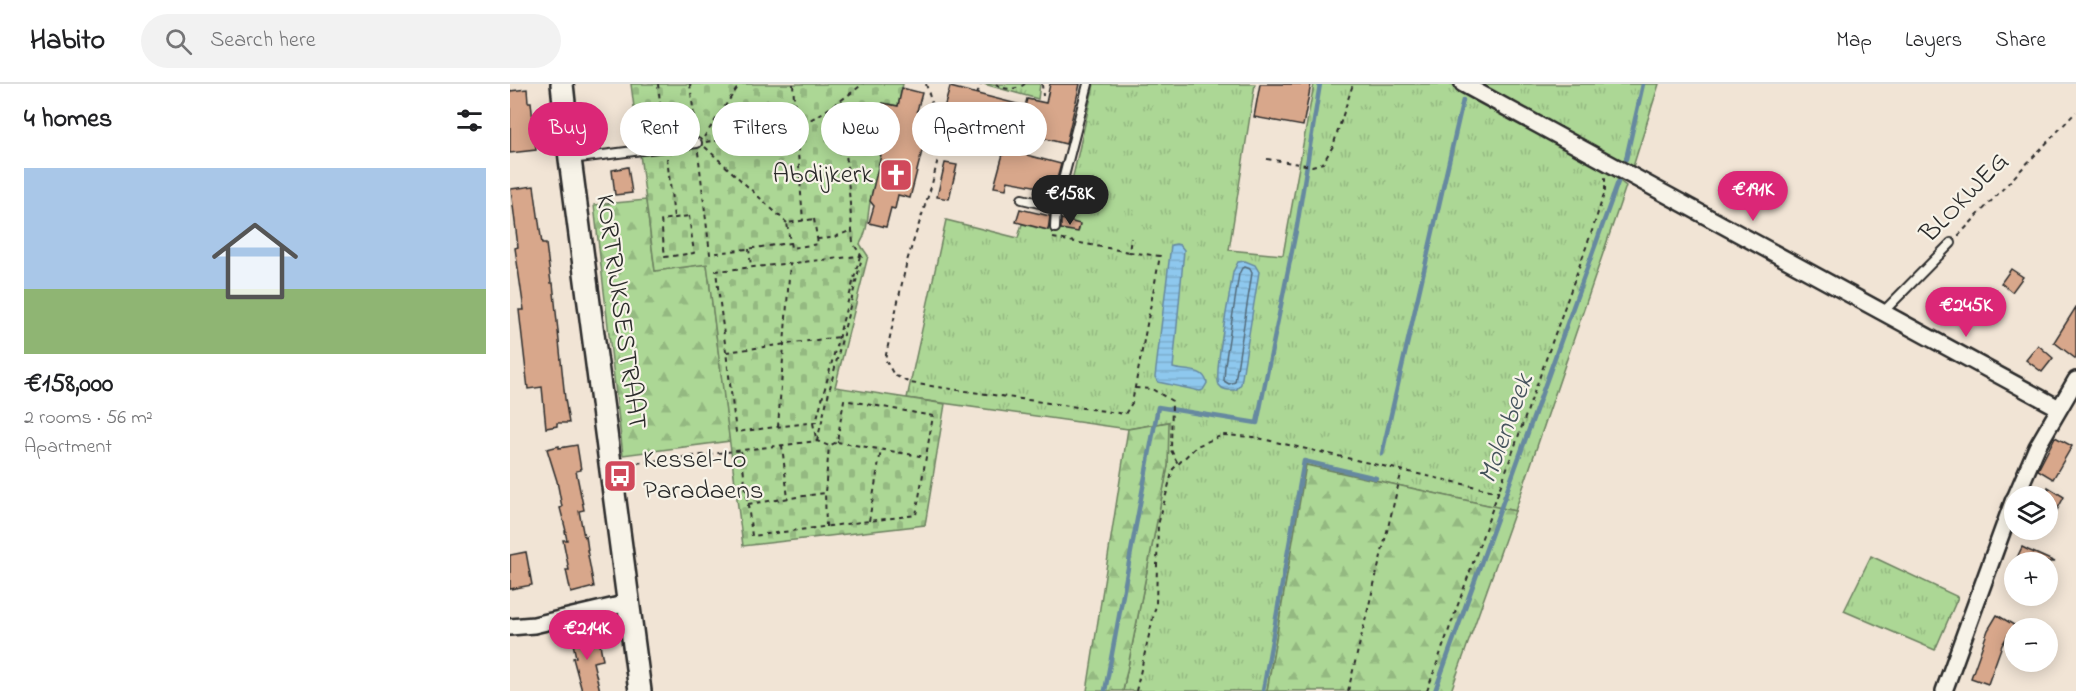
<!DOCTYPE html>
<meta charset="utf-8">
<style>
:root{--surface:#fff;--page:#f2f2f2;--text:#202124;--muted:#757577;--line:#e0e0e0;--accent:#db2777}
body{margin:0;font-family:"Indie Flower",sans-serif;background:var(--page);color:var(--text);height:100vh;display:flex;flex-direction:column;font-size:22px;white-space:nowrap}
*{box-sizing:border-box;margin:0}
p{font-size:20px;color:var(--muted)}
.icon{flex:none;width:33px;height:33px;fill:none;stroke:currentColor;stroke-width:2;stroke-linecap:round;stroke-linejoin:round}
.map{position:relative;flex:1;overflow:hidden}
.drawer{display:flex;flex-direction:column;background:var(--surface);width:510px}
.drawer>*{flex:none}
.banner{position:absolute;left:18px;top:18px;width:570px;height:54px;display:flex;gap:12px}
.controls{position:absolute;left:1494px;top:402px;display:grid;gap:12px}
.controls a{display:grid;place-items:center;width:54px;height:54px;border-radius:50%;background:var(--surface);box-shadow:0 3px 15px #0003;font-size:30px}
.price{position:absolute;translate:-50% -51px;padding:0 14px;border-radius:21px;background:var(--accent);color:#fff;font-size:20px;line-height:39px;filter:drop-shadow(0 2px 3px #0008)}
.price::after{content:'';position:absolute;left:50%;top:36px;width:18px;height:14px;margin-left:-9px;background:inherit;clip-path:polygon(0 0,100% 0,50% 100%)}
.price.selected{background:#222;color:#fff}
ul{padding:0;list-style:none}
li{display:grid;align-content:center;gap:12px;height:318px;padding:0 24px}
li+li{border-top:2px solid var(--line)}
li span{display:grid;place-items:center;height:186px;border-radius:0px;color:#555}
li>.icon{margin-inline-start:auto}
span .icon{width:108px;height:108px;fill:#fffc;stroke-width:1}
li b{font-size:26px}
h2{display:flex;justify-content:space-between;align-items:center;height:72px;padding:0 24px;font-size:26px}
.chip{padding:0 21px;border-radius:27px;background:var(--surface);box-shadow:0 3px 15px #0003;font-size:21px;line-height:54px}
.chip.selected{background:var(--accent);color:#fff}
header{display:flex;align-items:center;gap:36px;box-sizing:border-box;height:84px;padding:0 30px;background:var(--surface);border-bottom:2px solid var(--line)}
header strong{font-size:28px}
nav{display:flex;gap:33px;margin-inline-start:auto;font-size:21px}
.search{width:420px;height:54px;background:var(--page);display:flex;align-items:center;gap:15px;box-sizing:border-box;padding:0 21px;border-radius:33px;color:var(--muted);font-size:22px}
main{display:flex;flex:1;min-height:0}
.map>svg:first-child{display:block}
</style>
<header>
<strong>Habito</strong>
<div class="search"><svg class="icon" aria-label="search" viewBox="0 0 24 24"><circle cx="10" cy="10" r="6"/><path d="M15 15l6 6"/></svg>Search here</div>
<nav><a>Map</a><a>Layers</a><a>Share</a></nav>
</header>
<main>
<section class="drawer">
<h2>4 homes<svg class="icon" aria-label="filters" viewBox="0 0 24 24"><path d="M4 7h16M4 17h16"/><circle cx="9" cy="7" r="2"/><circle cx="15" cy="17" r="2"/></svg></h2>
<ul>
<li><span style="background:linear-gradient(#a9c7e8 65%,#8fb573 0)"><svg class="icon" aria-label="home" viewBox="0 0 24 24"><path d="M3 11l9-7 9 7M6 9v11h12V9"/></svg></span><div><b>€158,000</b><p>2 rooms · 56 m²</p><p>Apartment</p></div></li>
</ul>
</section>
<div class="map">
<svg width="1566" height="607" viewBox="0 0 1566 607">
<defs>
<pattern id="grass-tufts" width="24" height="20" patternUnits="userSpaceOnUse" patternTransform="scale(1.5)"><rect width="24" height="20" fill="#acd795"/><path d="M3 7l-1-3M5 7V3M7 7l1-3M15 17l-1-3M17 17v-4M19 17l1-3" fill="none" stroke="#94b981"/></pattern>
<pattern id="forest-firs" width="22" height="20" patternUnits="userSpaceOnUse" patternTransform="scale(1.5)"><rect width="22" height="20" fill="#acd795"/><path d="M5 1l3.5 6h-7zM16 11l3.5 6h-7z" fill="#94b981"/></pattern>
<pattern id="cemetery-stones" width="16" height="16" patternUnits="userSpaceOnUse" patternTransform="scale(1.5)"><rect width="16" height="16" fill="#acd795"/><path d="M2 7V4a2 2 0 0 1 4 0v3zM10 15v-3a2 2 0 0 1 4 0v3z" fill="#94b981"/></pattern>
<pattern id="water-rules" width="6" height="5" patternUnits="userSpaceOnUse" patternTransform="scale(1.5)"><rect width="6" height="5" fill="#8ec8ee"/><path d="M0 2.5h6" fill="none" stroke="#7baccc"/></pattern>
</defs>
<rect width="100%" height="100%" fill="#f1e4d5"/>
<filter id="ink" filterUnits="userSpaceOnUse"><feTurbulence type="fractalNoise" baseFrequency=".0167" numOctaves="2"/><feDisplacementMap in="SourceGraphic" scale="12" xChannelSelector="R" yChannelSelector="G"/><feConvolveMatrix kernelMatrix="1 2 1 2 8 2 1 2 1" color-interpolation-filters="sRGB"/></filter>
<g filter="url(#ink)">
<!-- grass -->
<g fill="url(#grass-tufts)" stroke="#6c8160" stroke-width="1.5">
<path d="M474,0H530L528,15Z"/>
<path d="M584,0H745L719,166L773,171L804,0H942L1088,80L1116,102L1005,427L796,381L757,607H613L658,382V338L618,345L397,314L436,136L508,154L512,140L538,146L539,143L551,145Z"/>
<path d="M964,0H1149L1122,86Z"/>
<path d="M1361,472L1448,513L1425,566L1334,527Z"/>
</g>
<!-- forest -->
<g fill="url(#forest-firs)" stroke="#6c8160" stroke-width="1.5">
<path d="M136,116L145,187L197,180L220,357L113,371L84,121Z"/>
<path d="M659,338L658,382L613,607H577L618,345Z"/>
<path d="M796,381L1005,427L941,607H757Z"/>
</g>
<!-- cemetery -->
<path fill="url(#cemetery-stones)" stroke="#6c8160" stroke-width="1.5" d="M121,0H393L388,22L373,19L368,31L357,29L351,50L363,53L362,56L364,57L371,71C369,86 364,99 361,114C357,129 359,146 350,160L358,172L325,303L435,320L415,441L233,462L197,180L145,187Z"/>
<!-- water -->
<g fill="url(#water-rules)" stroke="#6689a0" stroke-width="1.5">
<path d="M666,160L670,161L674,166L663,284C674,288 694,283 697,299L693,306L690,307L648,298L645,293L661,161Z"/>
<path d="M735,177L745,181L749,188L731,300L726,306C720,306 713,307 709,301C703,289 721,206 723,188L728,178Z"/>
</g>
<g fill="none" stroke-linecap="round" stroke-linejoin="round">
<!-- shore -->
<path stroke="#536a79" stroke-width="1.5" d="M735,183L740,185L742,189L725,298L719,300L714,297L715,281L729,190L732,184Z"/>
<!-- stream -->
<g stroke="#6689a0" stroke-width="4.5">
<path d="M1116,75L1133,0"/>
<path d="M872,370L953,16"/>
<path d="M595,607L648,323L747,339L787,142L810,0"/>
<path d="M753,607L794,377L866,394"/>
<path d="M925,607L1108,98"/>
</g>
</g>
<!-- building -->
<g fill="#d8a78b" stroke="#2b2b2b" stroke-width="1.5">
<path d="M540,0H570L556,60L509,48L505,68L551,80L544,106L498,97L496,105L484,103L499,48L432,31L440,3L515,22L517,15L536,19Z"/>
<path d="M750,0H801L793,42L744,33Z"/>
<path d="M392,4L412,9L407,27L434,33L425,70L412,67L400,114L388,111L385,125L381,124L376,143L359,139L364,122L360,117L371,71L361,68L364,57H362L363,53L351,51L357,28L368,31L373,19L388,22Z"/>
<path d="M17,5L18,18H21L26,66L0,69V7Z"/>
<path d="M435,79L447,81L439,115L427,113Z"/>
<path d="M118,83L122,109L105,111L102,86Z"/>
<path d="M24,102L32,160H36L41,199H43L55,315L59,339H47V342L36,344L32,303L18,305L9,226H14L5,164L8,163L1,105Z"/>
<path d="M510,125L540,132L538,146L506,138Z"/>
<path d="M551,135L570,140L568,148L551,145Z"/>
<path d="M1501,185L1513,193L1502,208L1491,199Z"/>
<path d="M1566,223V275L1544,258Z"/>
<path d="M1528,261L1543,274L1532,288L1516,276Z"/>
<path d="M1545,353L1562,362L1543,395L1528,386Z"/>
<path d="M67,361L71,386L66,387L74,426L69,427L74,453L76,452L78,466H77L84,503L61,509L56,486H59L53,456H57L55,447H56L50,424L52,423L47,397L37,365L49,362V364Z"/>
<path d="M1538,403L1554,413L1538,443Z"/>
<path d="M1512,463L1518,466L1545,478H1505Z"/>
<path d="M16,468L22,501L0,505V471Z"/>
<path d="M1487,531L1504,541L1492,561L1478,600L1461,594L1478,546Z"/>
<path d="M88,550L93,576L83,578L90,607H72L63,574L66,573L62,555Z"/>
</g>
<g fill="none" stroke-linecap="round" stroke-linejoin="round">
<defs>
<g id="lane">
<path d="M61,75L187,59"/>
<path d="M512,115L546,123L578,0"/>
<path d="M545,144L546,123"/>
<path d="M1374,227L1441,159"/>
</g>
<g id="street">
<path d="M953,0L1549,324"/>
<path d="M1506,412L1527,363L1566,296"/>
<path d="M0,543L24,541L118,519"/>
<path d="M1434,607L1504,415"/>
</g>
<path id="secondary" d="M52,0L60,75L130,607"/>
</defs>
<!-- lane casing -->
<use href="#lane" stroke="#2b2b2b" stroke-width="12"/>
<!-- street casing -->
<use href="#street" stroke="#2b2b2b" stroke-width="20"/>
<!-- secondary casing -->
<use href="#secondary" stroke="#2b2b2b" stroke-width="26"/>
<!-- path -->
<g stroke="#2b2b2b" stroke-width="2" stroke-dasharray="4.5 4.5" stroke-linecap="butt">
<path d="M148,0L154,54"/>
<path d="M180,0L186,48"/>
<path d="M283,0L293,137"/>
<path d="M416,0L422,20L434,49L422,100L397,177L375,275L384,291L400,299L615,330L622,319L650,172L619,168L621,154"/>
<path d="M486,0C495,7 506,6 515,0"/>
<path d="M532,0L533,12"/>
<path d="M467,10L471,0"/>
<path d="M194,53L230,0"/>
<path d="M196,58C219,54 252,54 274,47C303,38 329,18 353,0"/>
<path d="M195,63L277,139"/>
<path d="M188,68L200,170L280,159"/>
<path d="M157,74L164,134"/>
<path d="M757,75L802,82L813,79L823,62L843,0"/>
<path d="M179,132L184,169L155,173L151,136Z"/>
<path d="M304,135L308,160L281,164L277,139Z"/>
<path d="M1448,152L1566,28"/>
<path d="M543,154L619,168"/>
<path d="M307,155L322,154L342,146"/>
<path d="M239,165L241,182"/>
<path d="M350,172L306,338L226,348L206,187Z"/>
<path d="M216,268L329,253"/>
<path d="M625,304L642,305L662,317L661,366L668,380"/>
<path d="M303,339L306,354"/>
<path d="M268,343L280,179"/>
<path d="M307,357L352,173L343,159L332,16"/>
<path d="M327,358L416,373"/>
<path d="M272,361L278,415"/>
<path d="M231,367L242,452L406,431L423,332L334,316L327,358L319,362"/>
<path d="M118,380L307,357L319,362"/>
<path d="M238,420L315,409"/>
<path d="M359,437L371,366"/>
<path d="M316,443L315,409L319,362"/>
<path d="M626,607L646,521L648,441L663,385L687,362L713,351L743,353L989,408"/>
<path d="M838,607L892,386"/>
<path d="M917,607L1083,144L1095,107V92"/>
</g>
<!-- lane -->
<use href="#lane" stroke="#f7f3e8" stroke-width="8"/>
<!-- street -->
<use href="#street" stroke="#f7f3e8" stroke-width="15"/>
<!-- secondary -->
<use href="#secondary" stroke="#f7f3e8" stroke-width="21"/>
</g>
</g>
<!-- icons -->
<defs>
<symbol id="church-square" viewBox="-11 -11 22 22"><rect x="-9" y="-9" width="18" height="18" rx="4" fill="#d1495b" stroke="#f7f3e8"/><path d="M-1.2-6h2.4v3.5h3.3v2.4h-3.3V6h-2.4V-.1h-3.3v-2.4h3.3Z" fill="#fff"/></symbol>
<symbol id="bus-square" viewBox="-11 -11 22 22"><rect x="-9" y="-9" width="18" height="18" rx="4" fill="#d1495b" stroke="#f7f3e8"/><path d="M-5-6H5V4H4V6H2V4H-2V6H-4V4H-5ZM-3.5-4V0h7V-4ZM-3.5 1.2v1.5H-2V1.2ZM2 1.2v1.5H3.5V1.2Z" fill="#fff"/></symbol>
</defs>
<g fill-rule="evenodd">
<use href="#church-square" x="367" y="72" width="38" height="38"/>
<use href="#bus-square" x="91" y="373" width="38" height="38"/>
</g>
<g text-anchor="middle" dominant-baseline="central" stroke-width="4.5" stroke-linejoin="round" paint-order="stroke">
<!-- poi labels -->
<g font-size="27" fill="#2b2b2b" stroke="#f7f3e8" text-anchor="end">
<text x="363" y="91">Abdijkerk</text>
<text x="133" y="376" text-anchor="start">Kessel-Lo<tspan x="133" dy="31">Paradaens</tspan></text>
</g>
<!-- street labels -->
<g font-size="27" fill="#2b2b2b" stroke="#f7f3e8">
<text transform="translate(1455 114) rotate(-46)">BLOKWEG</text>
<text transform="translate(110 228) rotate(82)">KORTRIJKSESTRAAT</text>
</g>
<!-- water labels -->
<g font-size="28" font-style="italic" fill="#44525c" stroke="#f7f3e8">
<text transform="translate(997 345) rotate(-70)">Molenbeek</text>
</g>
</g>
</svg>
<div class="controls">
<a><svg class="icon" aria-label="layers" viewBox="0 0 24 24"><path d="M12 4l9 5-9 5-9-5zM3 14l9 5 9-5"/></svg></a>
<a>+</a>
<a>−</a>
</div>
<b class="price" style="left:1243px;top:138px">€191K</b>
<b class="price selected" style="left:560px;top:142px">€158K</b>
<b class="price" style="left:1456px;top:254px">€245K</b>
<b class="price" style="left:77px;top:577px">€214K</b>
<div class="banner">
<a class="chip selected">Buy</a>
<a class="chip">Rent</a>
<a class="chip">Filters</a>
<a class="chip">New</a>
<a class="chip">Apartment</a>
</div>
</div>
</main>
